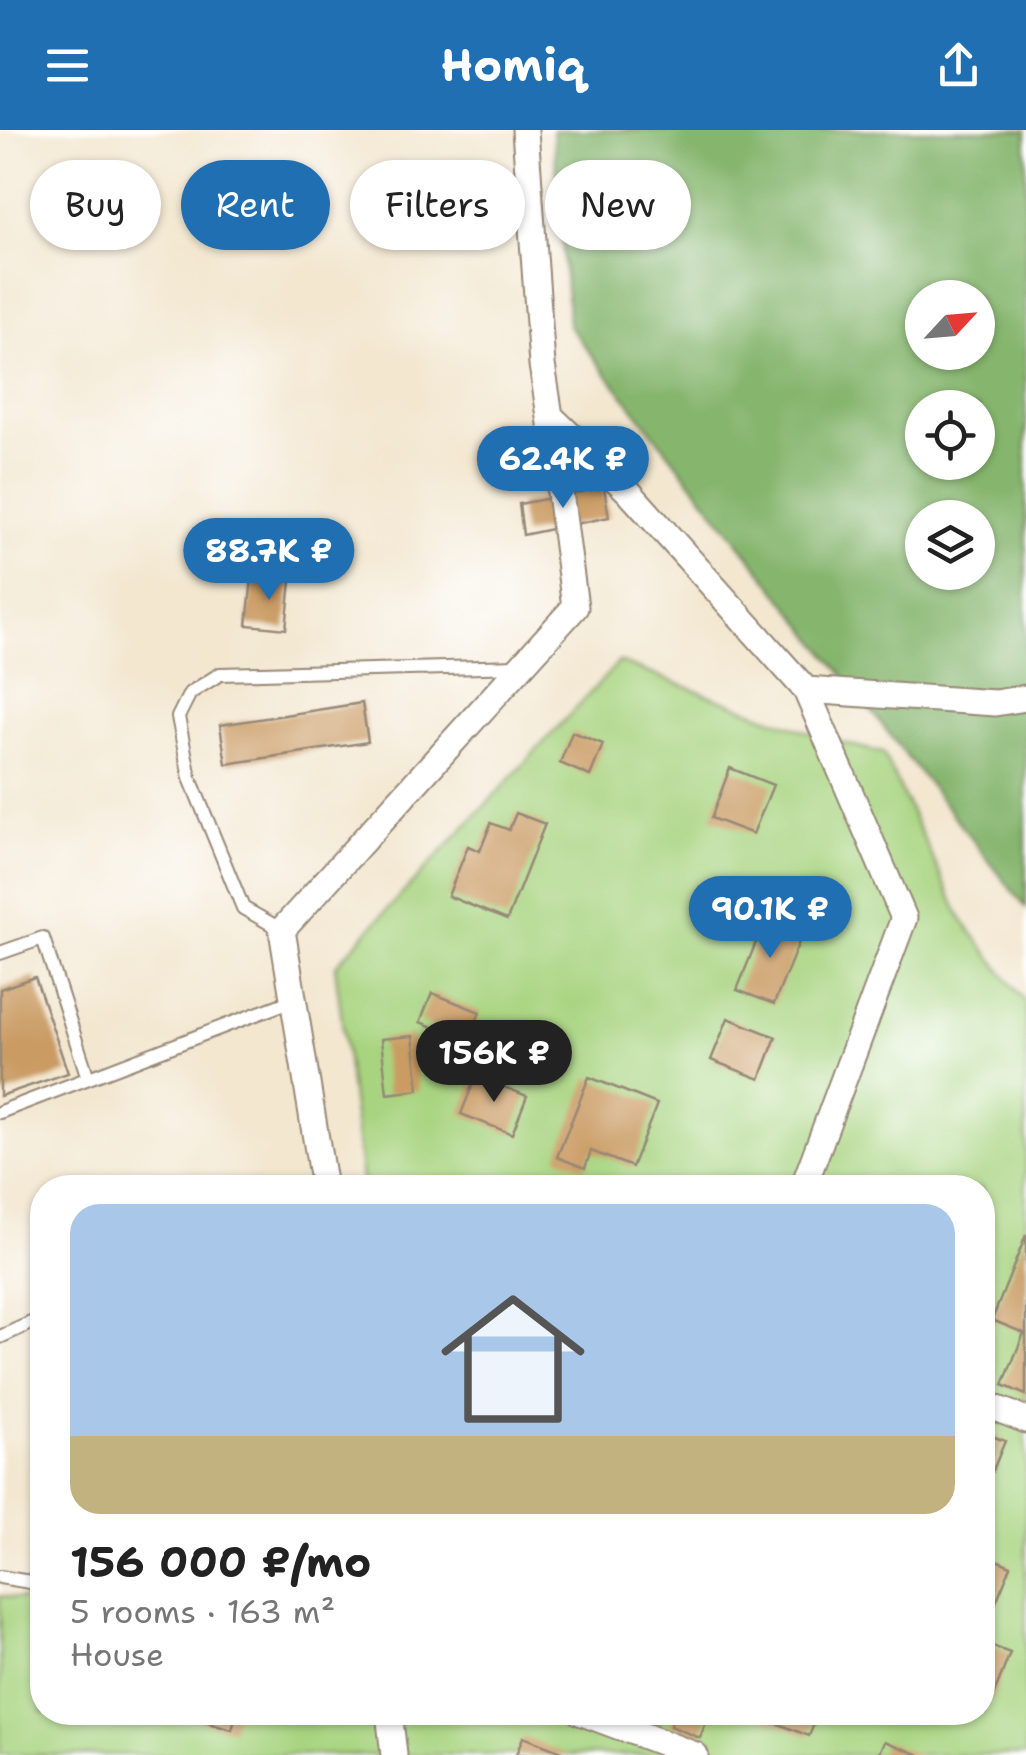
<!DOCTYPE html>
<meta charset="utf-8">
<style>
:root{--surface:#fff;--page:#f6f6f6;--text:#222;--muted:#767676;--accent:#1f6fb2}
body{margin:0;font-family:"Shantell Sans",sans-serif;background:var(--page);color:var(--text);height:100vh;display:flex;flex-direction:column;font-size:38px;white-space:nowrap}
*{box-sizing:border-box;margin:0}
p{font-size:32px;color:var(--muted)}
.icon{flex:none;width:55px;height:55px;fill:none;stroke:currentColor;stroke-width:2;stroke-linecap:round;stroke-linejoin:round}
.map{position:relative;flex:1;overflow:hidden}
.panel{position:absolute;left:30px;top:1045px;width:965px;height:550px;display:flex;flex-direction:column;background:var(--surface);border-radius:40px;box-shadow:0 2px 8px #0004}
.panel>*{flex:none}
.top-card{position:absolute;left:30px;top:30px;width:968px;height:90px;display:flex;gap:20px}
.needle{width:65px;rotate:64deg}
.tools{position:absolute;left:905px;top:150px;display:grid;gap:20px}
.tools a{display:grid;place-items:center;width:90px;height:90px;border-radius:50%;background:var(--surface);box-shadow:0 2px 8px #0004;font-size:50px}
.price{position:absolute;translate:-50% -85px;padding:0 22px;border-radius:35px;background:var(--accent);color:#fff;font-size:32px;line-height:65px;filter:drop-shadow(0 2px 5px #0008)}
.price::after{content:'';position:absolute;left:50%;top:60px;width:30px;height:22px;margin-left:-15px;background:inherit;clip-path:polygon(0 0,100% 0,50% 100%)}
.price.current{background:#222;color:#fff}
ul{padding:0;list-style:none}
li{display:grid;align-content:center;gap:20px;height:530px;padding:0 40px}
li span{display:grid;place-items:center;height:310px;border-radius:30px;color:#555}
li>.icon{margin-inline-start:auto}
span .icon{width:180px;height:180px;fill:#fffc;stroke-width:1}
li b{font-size:42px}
.chip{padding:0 35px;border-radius:45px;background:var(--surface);box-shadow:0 2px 8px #0004;font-size:35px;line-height:90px}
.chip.current{background:var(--accent);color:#fff}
header{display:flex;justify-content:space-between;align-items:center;height:130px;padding:0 40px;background:var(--accent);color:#fff;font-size:45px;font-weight:700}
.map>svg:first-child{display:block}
</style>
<header><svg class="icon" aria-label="menu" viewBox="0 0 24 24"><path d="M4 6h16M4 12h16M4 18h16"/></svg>Homiq<svg class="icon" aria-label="share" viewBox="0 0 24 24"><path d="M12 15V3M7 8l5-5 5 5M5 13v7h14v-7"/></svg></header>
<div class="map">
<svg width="1026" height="1625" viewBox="0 0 1026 1625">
<rect width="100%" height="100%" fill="#fff"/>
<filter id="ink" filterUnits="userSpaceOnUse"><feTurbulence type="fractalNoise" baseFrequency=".01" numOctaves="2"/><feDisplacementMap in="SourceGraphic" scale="20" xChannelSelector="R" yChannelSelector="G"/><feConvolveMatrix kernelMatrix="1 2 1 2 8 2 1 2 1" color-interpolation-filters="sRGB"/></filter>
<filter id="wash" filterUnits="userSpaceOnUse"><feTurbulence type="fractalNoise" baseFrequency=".0048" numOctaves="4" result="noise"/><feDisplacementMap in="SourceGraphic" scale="40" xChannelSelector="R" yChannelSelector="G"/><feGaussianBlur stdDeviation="2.25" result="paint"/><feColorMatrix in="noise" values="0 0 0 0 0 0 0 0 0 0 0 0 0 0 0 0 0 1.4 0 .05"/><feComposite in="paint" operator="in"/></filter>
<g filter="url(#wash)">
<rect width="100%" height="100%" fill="#f3e7d0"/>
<!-- green -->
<path fill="#a8d480" stroke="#727f4f" stroke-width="2.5" d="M619,532L827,609L883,623L961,788L1026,873V1625H0V1466L42,1472V1582H982V1058L363,1057L335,836Z"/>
<!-- forest -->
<path fill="#86b66e" stroke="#607046" stroke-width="2.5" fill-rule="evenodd" d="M553,0H1026V778L569,196ZM922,168H978V222H922ZM922,278H978V332H922ZM922,388H978V442H922Z"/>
<g id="blocks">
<!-- building -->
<g fill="#ca9b63">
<path d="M604,358L609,387L523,405L519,374Z"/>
<path d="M252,448L291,451L286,499L247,495Z"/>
<path d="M362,573L368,612L226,634L220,595Z"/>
<path d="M572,602L603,614L590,646L560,633Z"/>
<path d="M730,638L773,655L753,704L711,688Z"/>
<path d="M516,683L545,694L507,790L448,766L468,716L480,721L491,693L509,700Z"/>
<path d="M766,787L803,802L774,874L737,860Z"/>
<path d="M35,847L68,943L0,966V859Z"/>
<path d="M432,863L480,882L469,911L420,892Z"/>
<path d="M728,888L776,907L760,949L711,930Z"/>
<path d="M413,906L419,960L387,964L381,909Z"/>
<path d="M476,946L527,966L512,1004L461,984Z"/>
<path d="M589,947L657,974L632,1037L591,1021L585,1038L557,1027Z"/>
<path d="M1026,1105V1265L1003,1255L1024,1203L992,1190Z"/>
<path d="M982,1302L1005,1311L986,1357L982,1355Z"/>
<path d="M982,1424L1011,1436L991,1484L982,1480Z"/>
<path d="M982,1512L1010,1523L992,1569L982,1565Z"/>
<path d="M196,1582H237L232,1600L194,1589Z"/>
<path d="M675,1582H710L700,1608L670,1596Z"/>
<path d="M763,1582H819L809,1606L761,1587Z"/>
<path d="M523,1607L569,1625H516Z"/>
<path d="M885,1611L920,1625H879Z"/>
</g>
</g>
</g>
<g filter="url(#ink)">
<use href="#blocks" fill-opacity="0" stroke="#978877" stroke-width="2.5"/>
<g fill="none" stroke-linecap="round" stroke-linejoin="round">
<defs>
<g id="service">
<path d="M282,800L243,778L190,648L178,587L190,563L220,544L519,536"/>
<path d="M0,823L43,808L88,948"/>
<path d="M0,982L293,870"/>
<path d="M0,1207L42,1188"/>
<path d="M0,1447L42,1454"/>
</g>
<g id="minor">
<path d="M525,0L542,235L550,286L628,361L806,560L904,788L803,1058"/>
<path d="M806,560L995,573L1026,568"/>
<path d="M324,1058L282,800L575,477L550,286"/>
<path d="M982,1273L1026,1290"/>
<path d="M389,1582L394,1625"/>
<path d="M580,1582L695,1625"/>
</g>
</defs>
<!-- service casing -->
<use href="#service" stroke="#978877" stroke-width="16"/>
<!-- minor casing -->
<use href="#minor" stroke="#978877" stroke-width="29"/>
<!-- service -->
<use href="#service" stroke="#fff" stroke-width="12"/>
<!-- minor -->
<use href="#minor" stroke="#fff" stroke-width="25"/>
</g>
</g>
</svg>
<div class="tools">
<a><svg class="needle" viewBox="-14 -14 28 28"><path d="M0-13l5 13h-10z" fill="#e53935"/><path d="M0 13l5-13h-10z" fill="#767676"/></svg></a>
<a><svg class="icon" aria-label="locate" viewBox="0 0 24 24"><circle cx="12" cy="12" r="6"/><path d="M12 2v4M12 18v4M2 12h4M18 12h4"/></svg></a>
<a><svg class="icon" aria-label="layers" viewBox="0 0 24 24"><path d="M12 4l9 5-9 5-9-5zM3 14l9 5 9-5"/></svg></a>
</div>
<b class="price" style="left:563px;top:381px">62.4K ₽</b>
<b class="price" style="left:269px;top:473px">88.7K ₽</b>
<b class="price" style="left:770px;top:831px">90.1K ₽</b>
<b class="price current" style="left:494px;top:975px">156K ₽</b>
<div class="top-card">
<a class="chip">Buy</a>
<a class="chip current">Rent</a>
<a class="chip">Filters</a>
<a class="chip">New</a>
</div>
<section class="panel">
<ul>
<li><span style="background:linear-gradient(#a9c7e8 75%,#c2b280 0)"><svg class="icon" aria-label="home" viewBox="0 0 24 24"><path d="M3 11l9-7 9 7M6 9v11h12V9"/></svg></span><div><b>156 000 ₽/mo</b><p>5 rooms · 163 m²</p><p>House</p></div></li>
</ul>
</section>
</div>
